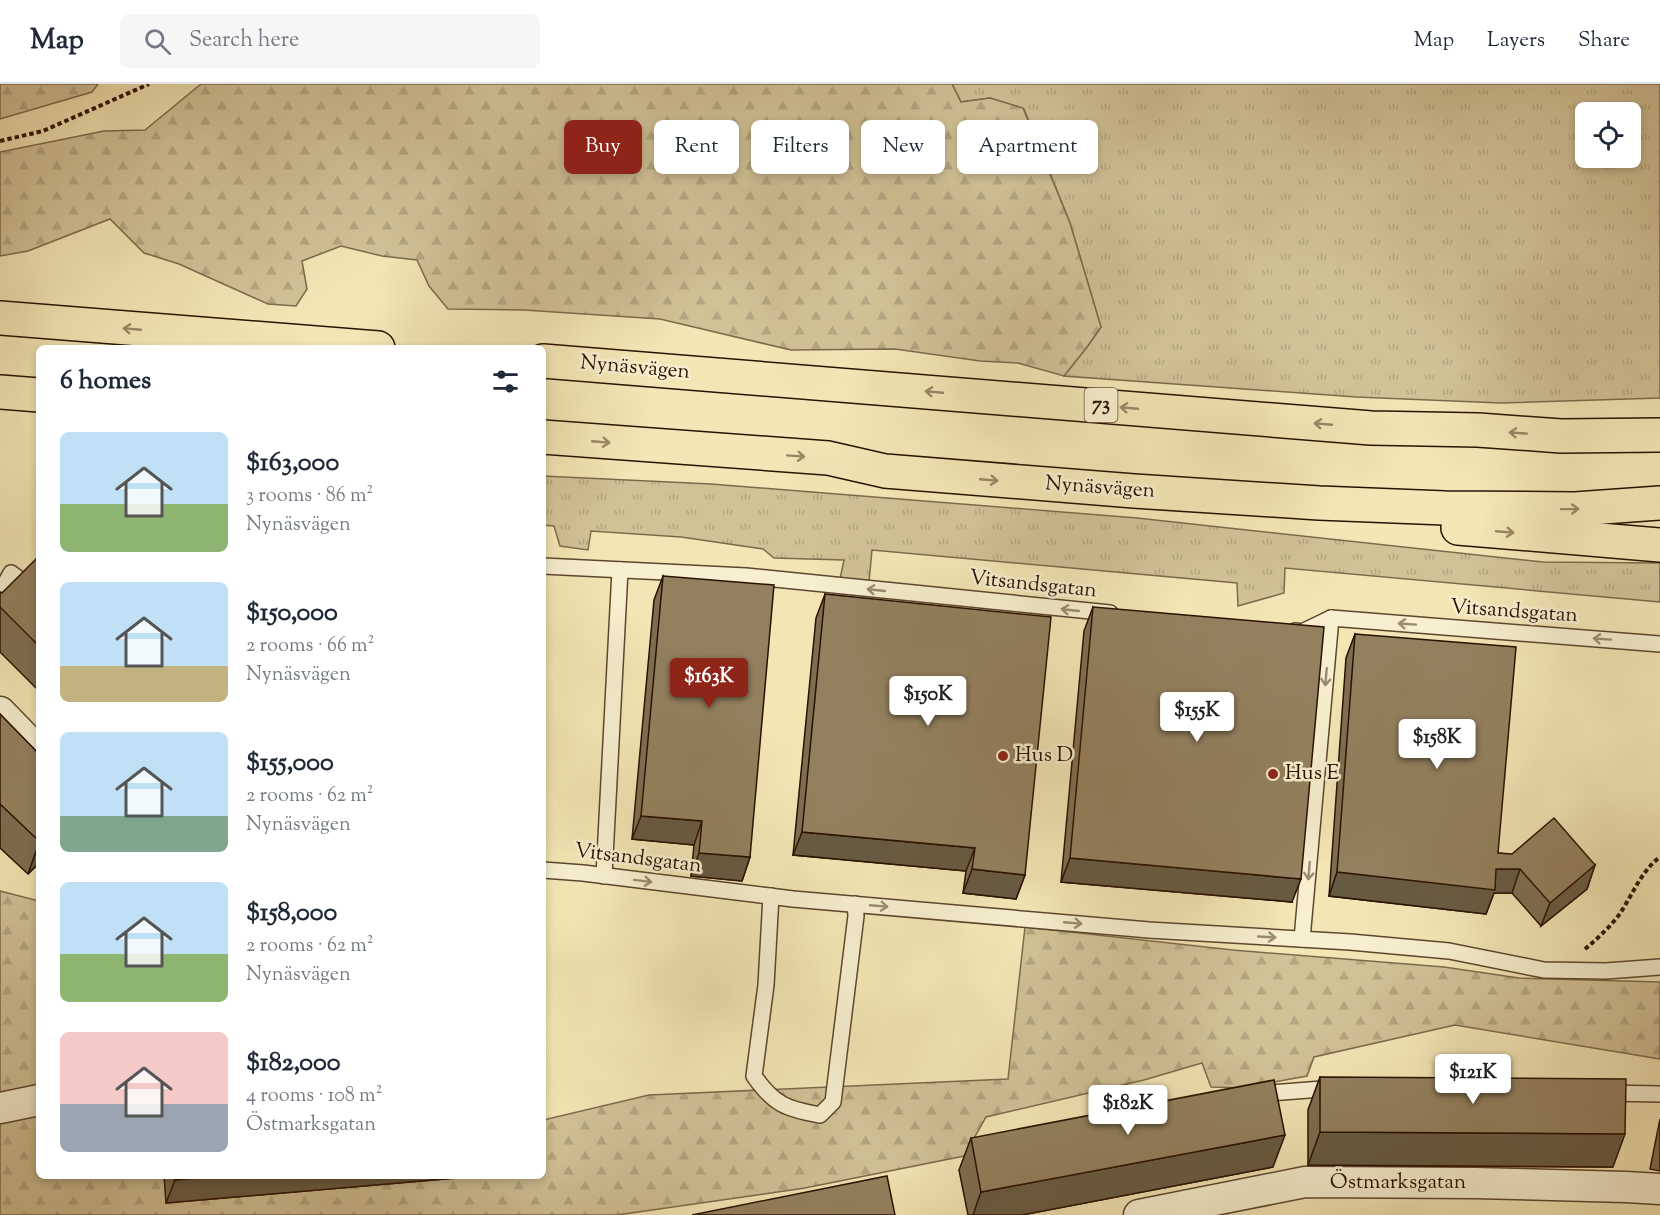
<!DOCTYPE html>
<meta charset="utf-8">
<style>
:root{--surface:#fff;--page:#f6f6f7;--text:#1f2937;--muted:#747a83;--line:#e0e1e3;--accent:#8f2418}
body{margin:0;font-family:"Sorts Mill Goudy",serif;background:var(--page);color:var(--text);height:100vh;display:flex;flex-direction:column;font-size:22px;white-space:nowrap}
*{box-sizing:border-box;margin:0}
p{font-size:20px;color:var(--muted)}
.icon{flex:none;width:33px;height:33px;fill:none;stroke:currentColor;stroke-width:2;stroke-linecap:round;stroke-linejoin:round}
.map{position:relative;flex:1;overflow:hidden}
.panel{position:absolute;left:36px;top:261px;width:510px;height:834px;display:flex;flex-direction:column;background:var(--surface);border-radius:9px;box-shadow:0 3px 9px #0003}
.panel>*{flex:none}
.guide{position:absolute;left:564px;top:36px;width:570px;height:54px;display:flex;gap:12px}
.tools{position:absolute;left:1575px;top:18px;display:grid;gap:12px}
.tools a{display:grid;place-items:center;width:66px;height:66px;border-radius:9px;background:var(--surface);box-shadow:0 3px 9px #0003;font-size:30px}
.price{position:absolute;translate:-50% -51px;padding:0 14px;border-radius:6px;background:#fff;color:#222;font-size:20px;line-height:39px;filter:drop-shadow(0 2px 3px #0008)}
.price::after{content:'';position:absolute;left:50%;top:36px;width:18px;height:14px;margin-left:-9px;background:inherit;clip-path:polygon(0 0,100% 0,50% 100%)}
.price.selected{background:var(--accent);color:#fff}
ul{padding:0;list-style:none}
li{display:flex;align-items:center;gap:18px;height:150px;padding:0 24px}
li span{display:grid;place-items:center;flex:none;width:168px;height:120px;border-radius:9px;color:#555}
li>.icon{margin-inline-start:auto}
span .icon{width:72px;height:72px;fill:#fffc;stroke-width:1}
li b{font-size:26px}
h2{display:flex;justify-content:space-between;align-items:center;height:72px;padding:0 24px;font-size:26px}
.pill{padding:0 21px;border-radius:9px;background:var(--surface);box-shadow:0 3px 9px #0003;font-size:21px;line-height:54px}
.pill.selected{background:var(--accent);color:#fff}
header{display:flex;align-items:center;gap:36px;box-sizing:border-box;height:84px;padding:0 30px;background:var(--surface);border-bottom:2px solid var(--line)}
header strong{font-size:28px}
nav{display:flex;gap:33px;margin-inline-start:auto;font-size:21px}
.search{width:420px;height:54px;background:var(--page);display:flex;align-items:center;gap:15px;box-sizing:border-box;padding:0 21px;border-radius:9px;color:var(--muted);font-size:22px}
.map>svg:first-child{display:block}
</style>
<header>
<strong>Map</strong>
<div class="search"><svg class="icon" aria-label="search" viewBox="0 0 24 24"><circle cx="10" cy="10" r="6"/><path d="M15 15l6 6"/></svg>Search here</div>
<nav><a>Map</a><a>Layers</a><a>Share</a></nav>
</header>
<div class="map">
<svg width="1660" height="1131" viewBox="0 0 1660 1131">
<defs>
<pattern id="grass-tufts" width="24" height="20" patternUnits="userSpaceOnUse" patternTransform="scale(1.5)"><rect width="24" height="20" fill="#d1c296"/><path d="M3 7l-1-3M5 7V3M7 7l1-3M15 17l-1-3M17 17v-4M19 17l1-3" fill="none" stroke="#b4a680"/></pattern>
<pattern id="forest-firs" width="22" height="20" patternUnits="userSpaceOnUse" patternTransform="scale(1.5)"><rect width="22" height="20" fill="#d1c296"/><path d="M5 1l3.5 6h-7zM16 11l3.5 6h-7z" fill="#b4a680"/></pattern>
</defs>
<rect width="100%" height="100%" fill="#f3e6b5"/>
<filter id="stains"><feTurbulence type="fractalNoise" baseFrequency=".00333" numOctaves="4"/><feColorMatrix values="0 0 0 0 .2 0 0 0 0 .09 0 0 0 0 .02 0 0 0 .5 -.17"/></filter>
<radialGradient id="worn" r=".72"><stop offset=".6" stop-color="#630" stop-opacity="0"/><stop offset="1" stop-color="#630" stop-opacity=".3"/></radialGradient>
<!-- grass -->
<g fill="url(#grass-tufts)" stroke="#7e6a4b" stroke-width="1.5" fill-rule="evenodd">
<path d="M952,0H1660V314L1501,319L1356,313L1064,292L1087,263L1101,243L1070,139L1024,25L990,14L961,18ZM1586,28H1630V74H1586Z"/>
<path d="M543,392L711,400L1137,434L1543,478L1660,479V518L1285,484L1284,509L1238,522L1237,499L872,466L869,498L840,495L844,476L774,474L763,465L681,453L591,447L588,466L560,462L554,442L543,441Z"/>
</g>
<!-- forest -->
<g fill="url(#forest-firs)" stroke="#7e6a4b" stroke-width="1.5">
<path d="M0,0H98L92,8L0,35Z"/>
<path d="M201,0H952L961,18L990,14L1023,24L1070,139L1101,243L1087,263L1064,292L1018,279L980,277L895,265L791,266L660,235L524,226L448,225L429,202L417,176L382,172L341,162L302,177L307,205L296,222L268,220L179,180L144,169L110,135L28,167L0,172V68L104,47L145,46Z"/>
<path d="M0,807L39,817V1092H543V1036L649,1011L1008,995L1025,843L1233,866L1444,883L1519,894L1660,898V975L1455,941L1314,973L1307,992L1241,1004L1211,1003L1202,979L1144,996L986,1033L964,1072L805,1104L617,1131H0Z"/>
</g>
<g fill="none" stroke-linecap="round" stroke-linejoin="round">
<defs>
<g id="lane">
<path d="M543,482L746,492L1110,529"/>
<path d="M0,509L11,489L39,510"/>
<path d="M1295,547L1302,548L1331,534L1660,560"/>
<path d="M543,786L583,789L793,815L1149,846L1350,858L1449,867L1544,886L1606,887L1660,883"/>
<path d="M604,792L620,486"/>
<path d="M771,812L766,901L754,992C774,1021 787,1025 820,1031L833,1018L856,832L855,820"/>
<path d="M1302,855L1331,534"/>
<path d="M1605,1009L1660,1010"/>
<path d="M1258,1010L1335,1004"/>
</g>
<g id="street">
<path d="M0,628L39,668"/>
<path d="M0,1024L39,1016"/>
<path d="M1139,1131L1305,1098L1475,1099L1626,1103L1660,1105"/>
</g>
<g id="highway">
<path d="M0,234L378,264"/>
<path d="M543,277L1371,344L1478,346L1561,352L1660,351"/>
<path d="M0,308L39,311"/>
<path d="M543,353L828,374L885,387L1134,407L1319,419L1445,424L1575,425L1660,419"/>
<path d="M1458,444L1660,461"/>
</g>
</defs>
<!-- lane casing -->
<use href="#lane" stroke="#5c462d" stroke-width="18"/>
<!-- street casing -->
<use href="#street" stroke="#5c462d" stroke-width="33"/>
<!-- highway casing -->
<use href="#highway" stroke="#2a1100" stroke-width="36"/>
<!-- path -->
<g stroke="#2a1100" stroke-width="4" stroke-dasharray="4.5 3" stroke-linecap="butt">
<path d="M0,57L43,47L149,0"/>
<path d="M1585,865C1597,855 1609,844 1619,831C1632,812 1641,787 1660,773"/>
</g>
<!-- lane -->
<use href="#lane" stroke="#f7efcf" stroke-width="15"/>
<!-- street -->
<use href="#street" stroke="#f7efcf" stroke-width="30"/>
<!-- highway -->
<use href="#highway" stroke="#f3e6b5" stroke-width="33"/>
</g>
<!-- wall -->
<g fill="#7e6e51" stroke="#2a1100" stroke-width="1.5">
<path d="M39,476V607L0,568V508L2,509Z"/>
<path d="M663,492L750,773L742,797L691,792L694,761L632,755L654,516Z"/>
<path d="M825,510L1025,791L1016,815L963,809L966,787L793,771L816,534Z"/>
<path d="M1093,523L1292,818L1061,798L1084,547Z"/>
<path d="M1355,550L1498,769L1595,781L1587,805L1541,842L1512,809H1494L1486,830L1329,812L1346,574Z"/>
<path d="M0,630L39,670V779L28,790L0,764Z"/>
<path d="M1320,993L1613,1083L1308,1081V1026Z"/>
<path d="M1660,1035V1087L1650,1085Z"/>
<path d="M971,1054L1273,1083L1022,1131H968L959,1086Z"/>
<path d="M164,1092H457L456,1094L166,1119Z"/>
</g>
<!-- shaded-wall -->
<g fill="#675a42" stroke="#2a1100" stroke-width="1.5">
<path d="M641,732L702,737L694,761L632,755Z"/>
<path d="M802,748L975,764L966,787L793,771Z"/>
<path d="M39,759V779L28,790Z"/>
<path d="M699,769L750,773L742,797L691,792Z"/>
<path d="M1070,774L1301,795L1292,818L1061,798Z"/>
<path d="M1595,781L1587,805L1541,842L1550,819Z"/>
<path d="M972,785L1025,791L1016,815L963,809Z"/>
<path d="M1520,785L1512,809H1494L1486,830L1329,812L1337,788Z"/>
<path d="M1320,1048L1625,1050L1613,1083L1308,1081Z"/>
<path d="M1285,1051L1273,1083L1022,1131H973L981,1108Z"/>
<path d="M217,1092H457L456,1094L166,1119L175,1096Z"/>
</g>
<!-- building -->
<g fill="#93805e" stroke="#2a1100" stroke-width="1.5">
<path d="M37,474L39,476V562L0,523V508L2,509Z"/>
<path d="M663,492L774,501L750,773L699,769L702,737L641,732Z"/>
<path d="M825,510L1051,533L1025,791L972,785L975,764L802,748Z"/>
<path d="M1093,523L1324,543L1301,795L1070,774Z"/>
<path d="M1355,550L1516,563L1498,769L1512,770L1554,734L1595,781L1550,819L1520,785H1496L1495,806L1337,788Z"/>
<path d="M0,630L39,670V757L0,720Z"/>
<path d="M1320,993L1626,995L1625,1050L1320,1048Z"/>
<path d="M1274,996L1285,1051L981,1108L971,1054Z"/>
<path d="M175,1092H217L175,1096Z"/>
<path d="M887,1092L895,1131H692Z"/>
</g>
<!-- one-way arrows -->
<defs><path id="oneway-shaft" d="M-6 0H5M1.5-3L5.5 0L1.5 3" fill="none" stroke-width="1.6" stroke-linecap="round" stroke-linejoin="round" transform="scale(1.5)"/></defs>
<g stroke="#998664">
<use href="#oneway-shaft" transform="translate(132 245) rotate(-175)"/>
<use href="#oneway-shaft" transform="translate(934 308) rotate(-175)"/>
<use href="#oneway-shaft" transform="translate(1129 324) rotate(-175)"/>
<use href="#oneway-shaft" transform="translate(1323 340) rotate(-175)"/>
<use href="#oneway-shaft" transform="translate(1518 349) rotate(-176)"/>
<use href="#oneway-shaft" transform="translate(601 358) rotate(5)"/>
<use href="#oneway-shaft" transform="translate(796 372) rotate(4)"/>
<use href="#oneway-shaft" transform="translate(989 396) rotate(5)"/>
<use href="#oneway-shaft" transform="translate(1570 425) rotate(-1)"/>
<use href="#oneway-shaft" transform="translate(1505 448) rotate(5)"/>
</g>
<g stroke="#9b8b72">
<use href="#oneway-shaft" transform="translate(876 506) rotate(-174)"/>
<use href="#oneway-shaft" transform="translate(1070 526) rotate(-174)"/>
<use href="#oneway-shaft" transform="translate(1407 540) rotate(-176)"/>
<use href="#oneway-shaft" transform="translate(1602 555) rotate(-176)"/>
<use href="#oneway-shaft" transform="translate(1326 593) rotate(95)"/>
<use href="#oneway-shaft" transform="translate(1309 787) rotate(95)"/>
<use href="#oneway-shaft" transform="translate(643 797) rotate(7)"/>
<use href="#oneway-shaft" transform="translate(879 822) rotate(5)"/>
<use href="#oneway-shaft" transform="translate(1073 839) rotate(5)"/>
<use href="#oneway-shaft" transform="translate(1267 853) rotate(3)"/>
</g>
<!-- markers -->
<g fill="#8f2418" stroke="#f7efcf" stroke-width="2">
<circle cx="1003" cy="672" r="6"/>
<circle cx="1273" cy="690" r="6"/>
</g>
<g text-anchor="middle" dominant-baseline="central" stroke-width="5" stroke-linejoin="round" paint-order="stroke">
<!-- shield labels -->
<rect fill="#f7efcf" stroke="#68543e" stroke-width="1.5" x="1084.5" y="304" width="33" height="34" rx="4.5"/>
<g font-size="20" font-weight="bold" fill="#2a1100">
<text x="1101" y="321">73</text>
</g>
<!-- street labels -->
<g font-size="21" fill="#2a1100" stroke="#f7efcf">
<text transform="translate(635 284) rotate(5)">Nynäsvägen</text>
<text transform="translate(1100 404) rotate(4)">Nynäsvägen</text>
<text transform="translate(1033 501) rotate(6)">Vitsandsgatan</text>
<text transform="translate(1514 528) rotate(4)">Vitsandsgatan</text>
<text transform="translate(638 775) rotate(7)">Vitsandsgatan</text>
<text x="1398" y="1099">Östmarksgatan</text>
</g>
<!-- poi labels -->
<g font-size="21" fill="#2a1100" stroke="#f7efcf" text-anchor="start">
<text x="1015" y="672">Hus D</text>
<text x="1285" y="690">Hus E</text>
</g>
</g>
<rect width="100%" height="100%" filter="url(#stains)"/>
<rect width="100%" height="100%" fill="url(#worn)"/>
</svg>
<div class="tools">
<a><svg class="icon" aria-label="locate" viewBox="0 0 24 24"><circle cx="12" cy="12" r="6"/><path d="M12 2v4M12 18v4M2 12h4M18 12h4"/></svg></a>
</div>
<b class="price selected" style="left:709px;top:625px">$163K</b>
<b class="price" style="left:928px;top:643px">$150K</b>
<b class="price" style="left:1197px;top:659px">$155K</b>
<b class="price" style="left:1437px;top:686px">$158K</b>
<b class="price" style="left:1473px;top:1021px">$121K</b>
<b class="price" style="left:1128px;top:1052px">$182K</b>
<div class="guide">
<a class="pill selected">Buy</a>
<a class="pill">Rent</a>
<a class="pill">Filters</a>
<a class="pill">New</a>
<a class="pill">Apartment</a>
</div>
<section class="panel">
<h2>6 homes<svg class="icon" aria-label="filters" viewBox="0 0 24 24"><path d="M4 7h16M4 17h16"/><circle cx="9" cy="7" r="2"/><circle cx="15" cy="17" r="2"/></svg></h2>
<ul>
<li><span style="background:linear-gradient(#bfe0f5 60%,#8fb573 0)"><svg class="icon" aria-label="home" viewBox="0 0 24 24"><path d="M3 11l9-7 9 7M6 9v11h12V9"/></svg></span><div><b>$163,000</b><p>3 rooms · 86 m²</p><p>Nynäsvägen</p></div></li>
<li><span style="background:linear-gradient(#bfe0f5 70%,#c2b280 0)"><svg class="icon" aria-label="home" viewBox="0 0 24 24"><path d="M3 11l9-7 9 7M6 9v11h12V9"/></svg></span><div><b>$150,000</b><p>2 rooms · 66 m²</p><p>Nynäsvägen</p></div></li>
<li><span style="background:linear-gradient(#bfe0f5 70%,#7fa58c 0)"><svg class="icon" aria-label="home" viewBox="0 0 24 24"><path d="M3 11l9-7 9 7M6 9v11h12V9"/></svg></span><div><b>$155,000</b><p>2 rooms · 62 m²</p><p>Nynäsvägen</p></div></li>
<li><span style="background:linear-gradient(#bfe0f5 60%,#8fb573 0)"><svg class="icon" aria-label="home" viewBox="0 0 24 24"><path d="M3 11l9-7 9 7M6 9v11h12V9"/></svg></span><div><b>$158,000</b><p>2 rooms · 62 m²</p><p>Nynäsvägen</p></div></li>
<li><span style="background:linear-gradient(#f6c9c9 60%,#9aa5b1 0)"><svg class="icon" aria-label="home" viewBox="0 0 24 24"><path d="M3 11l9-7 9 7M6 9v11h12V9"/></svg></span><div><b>$182,000</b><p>4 rooms · 108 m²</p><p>Östmarksgatan</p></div></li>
</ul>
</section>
</div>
